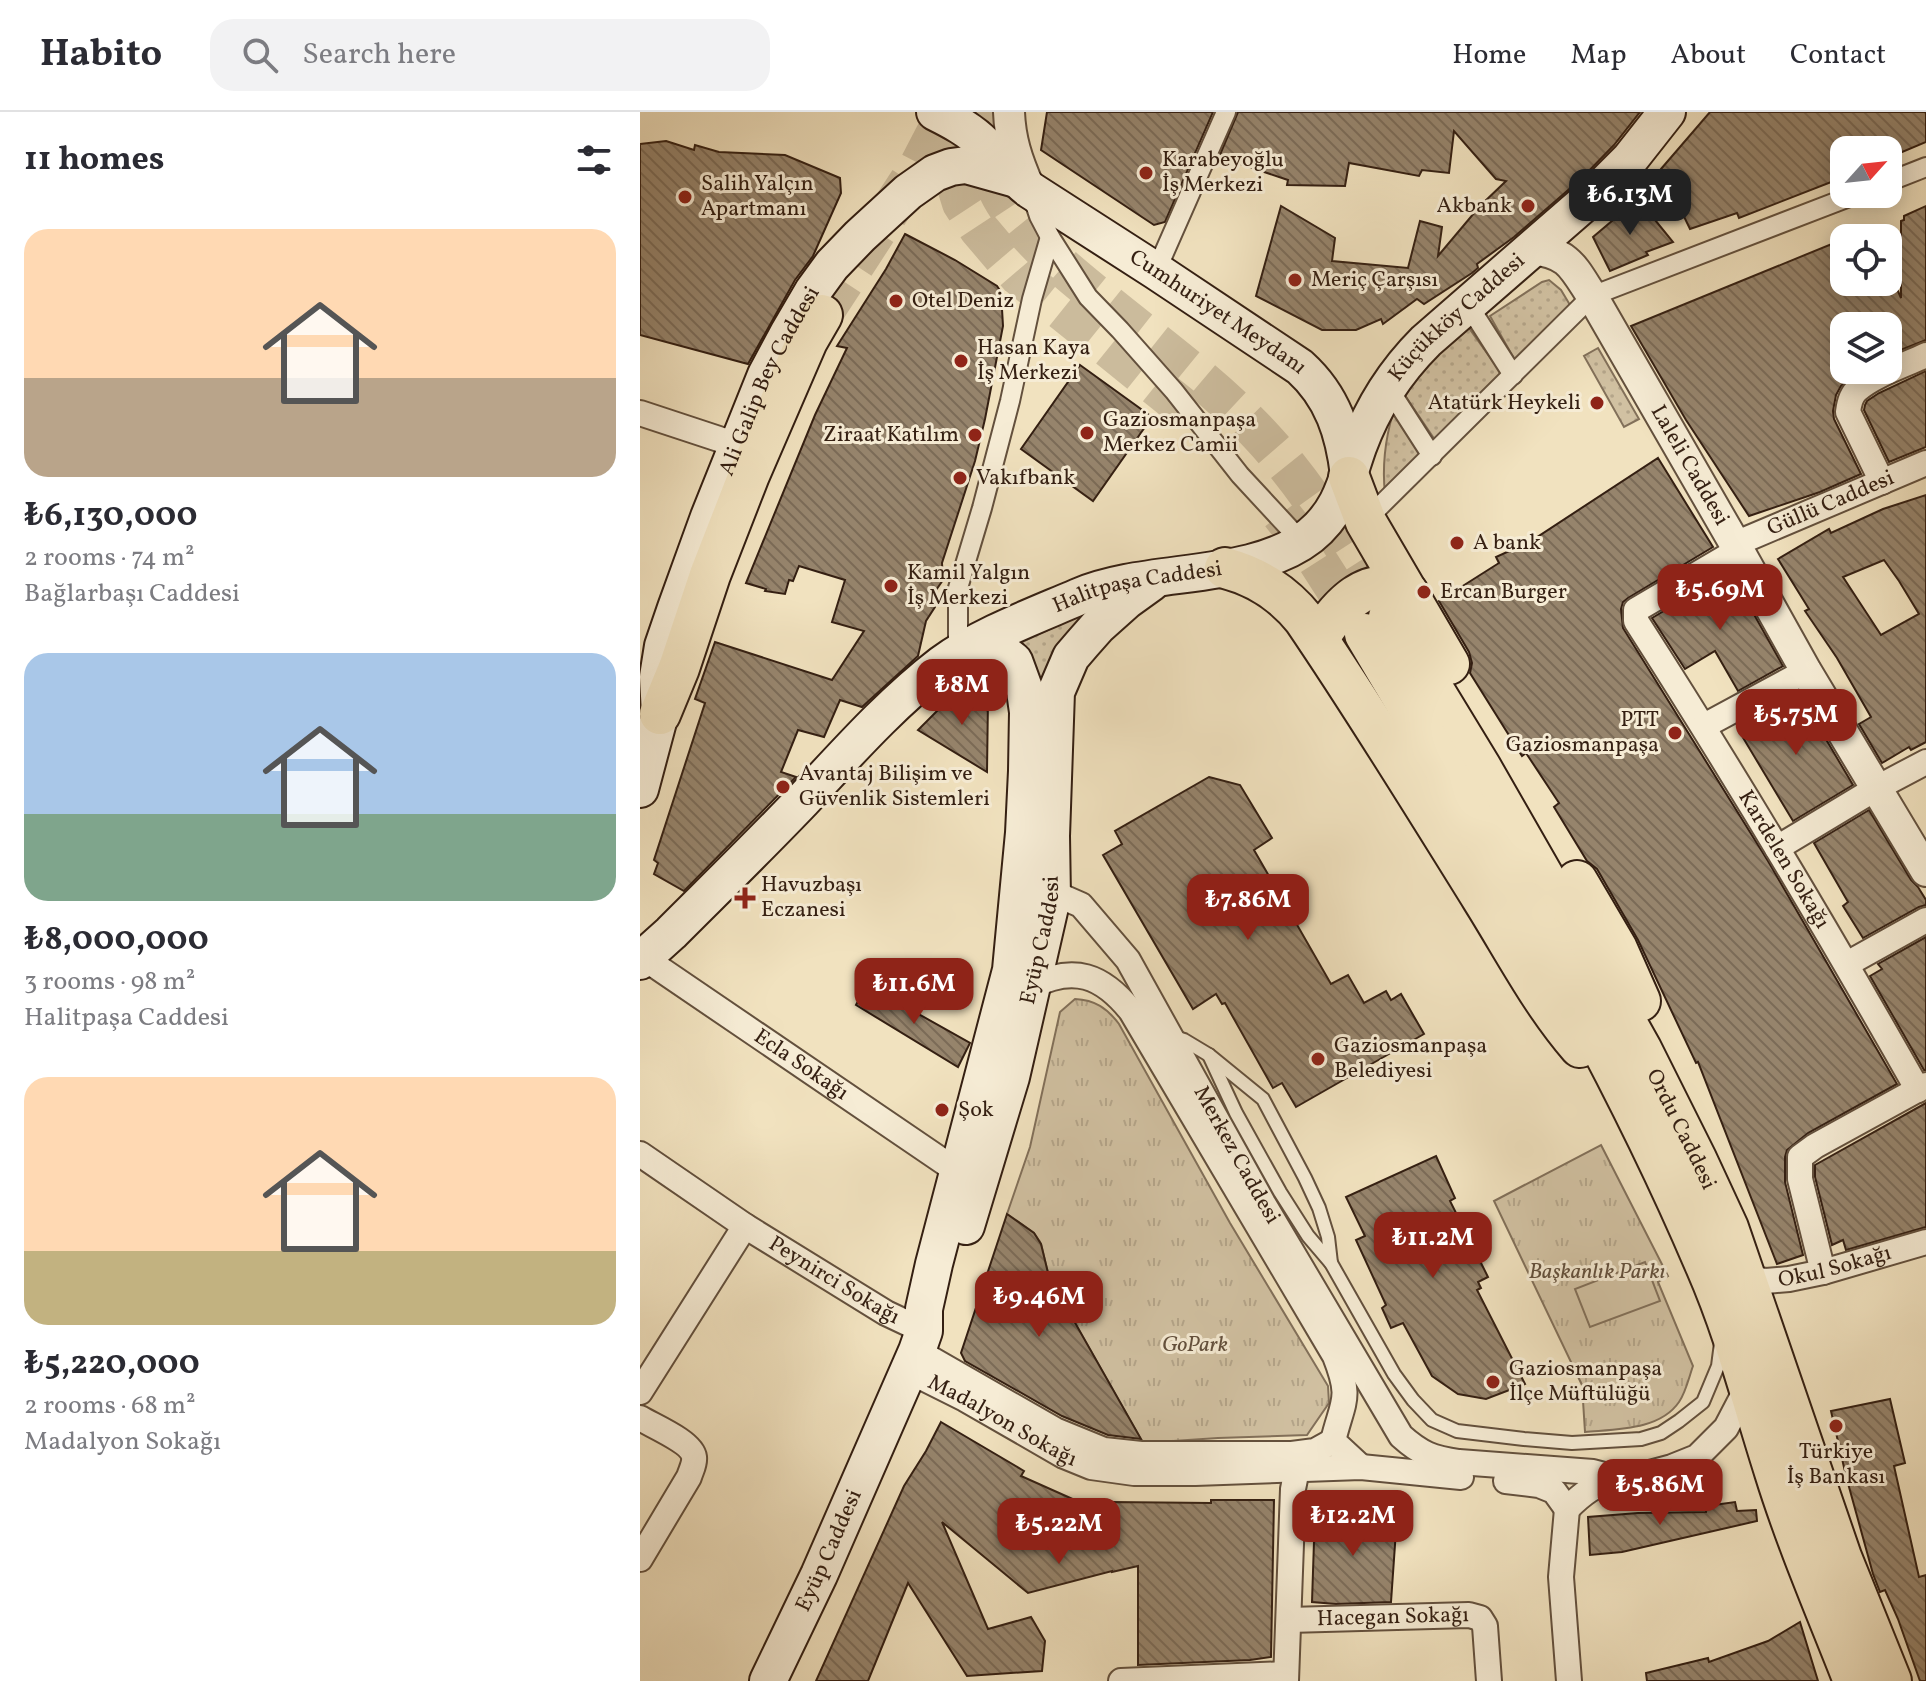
<!DOCTYPE html>
<meta charset="utf-8">
<style>
:root{--surface:#fff;--page:#f2f2f3;--text:#2b2b33;--muted:#7c7c81;--line:#e1e1e2;--accent:#8f2418}
body{margin:0;font-family:Vollkorn,serif;background:var(--page);color:var(--text);height:100vh;display:flex;flex-direction:column;font-size:30px;white-space:nowrap}
*{box-sizing:border-box;margin:0}
p{font-size:26px;color:var(--muted)}
.icon{flex:none;width:44px;height:44px;fill:none;stroke:currentColor;stroke-width:2;stroke-linecap:round;stroke-linejoin:round}
.map{position:relative;flex:1;overflow:hidden}
.panel{display:flex;flex-direction:column;background:var(--surface);width:640px}
.panel>*{flex:none}
.needle{width:52px;rotate:63deg}
.fabs{position:absolute;left:1190px;top:24px;display:grid;gap:16px}
.fabs a{display:grid;place-items:center;width:72px;height:72px;border-radius:16px;background:var(--surface);box-shadow:0 4px 20px #0003;font-size:40px}
.price{position:absolute;translate:-50% -68px;padding:0 18px;border-radius:16px;background:var(--accent);color:#fff;font-size:26px;line-height:52px;filter:drop-shadow(0 2px 4px #0008)}
.price::after{content:'';position:absolute;left:50%;top:48px;width:24px;height:18px;margin-left:-12px;background:inherit;clip-path:polygon(0 0,100% 0,50% 100%)}
.price.on{background:#222;color:#fff}
ul{padding:0;list-style:none}
li{display:grid;align-content:center;gap:16px;height:424px;padding:0 24px}
li span{display:grid;place-items:center;height:248px;border-radius:24px;color:#555}
li>.icon{margin-inline-start:auto}
span .icon{width:144px;height:144px;fill:#fffc;stroke-width:1}
li b{font-size:34px}
h2{display:flex;justify-content:space-between;align-items:center;height:96px;padding:0 24px;font-size:34px}
header{display:flex;align-items:center;gap:48px;box-sizing:border-box;height:112px;padding:0 40px;background:var(--surface);border-bottom:2px solid var(--line)}
header strong{font-size:38px}
nav{display:flex;gap:44px;margin-inline-start:auto;font-size:28px}
.search{width:560px;height:72px;background:var(--page);display:flex;align-items:center;gap:20px;box-sizing:border-box;padding:0 28px;border-radius:24px;color:var(--muted);font-size:30px}
main{display:flex;flex:1;min-height:0}
.map>svg:first-child{display:block}
</style>
<header>
<strong>Habito</strong>
<div class="search"><svg class="icon" aria-label="search" viewBox="0 0 24 24"><circle cx="10" cy="10" r="6"/><path d="M15 15l6 6"/></svg>Search here</div>
<nav><a>Home</a><a>Map</a><a>About</a><a>Contact</a></nav>
</header>
<main>
<section class="panel">
<h2>11 homes<svg class="icon" aria-label="filters" viewBox="0 0 24 24"><path d="M4 7h16M4 17h16"/><circle cx="9" cy="7" r="2"/><circle cx="15" cy="17" r="2"/></svg></h2>
<ul>
<li><span style="background:linear-gradient(#ffd9b3 60%,#b9a48a 0)"><svg class="icon" aria-label="home" viewBox="0 0 24 24"><path d="M3 11l9-7 9 7M6 9v11h12V9"/></svg></span><div><b>₺6,130,000</b><p>2 rooms · 74 m²</p><p>Bağlarbaşı Caddesi</p></div></li>
<li><span style="background:linear-gradient(#a9c7e8 65%,#7fa58c 0)"><svg class="icon" aria-label="home" viewBox="0 0 24 24"><path d="M3 11l9-7 9 7M6 9v11h12V9"/></svg></span><div><b>₺8,000,000</b><p>3 rooms · 98 m²</p><p>Halitpaşa Caddesi</p></div></li>
<li><span style="background:linear-gradient(#ffd9b3 70%,#c2b280 0)"><svg class="icon" aria-label="home" viewBox="0 0 24 24"><path d="M3 11l9-7 9 7M6 9v11h12V9"/></svg></span><div><b>₺5,220,000</b><p>2 rooms · 68 m²</p><p>Madalyon Sokağı</p></div></li>
</ul>
</section>
<div class="map">
<svg width="1286" height="1569" viewBox="0 0 1286 1569">
<defs>
<pattern id="grass-dots" width="8" height="8" patternUnits="userSpaceOnUse" patternTransform="scale(2)"><rect width="8" height="8" fill="#d1c1a2"/><path d="M2 2h.1M6 6h.1" fill="none" stroke="#b4a58a" stroke-width="1.8" stroke-linecap="round"/></pattern>
<pattern id="park-tufts" width="24" height="20" patternUnits="userSpaceOnUse" patternTransform="scale(2)"><rect width="24" height="20" fill="#d1c1a2"/><path d="M3 7l-1-3M5 7V3M7 7l1-3M15 17l-1-3M17 17v-4M19 17l1-3" fill="none" stroke="#b4a58a"/></pattern>
<pattern id="building-back-hatch" width="6" height="6" patternUnits="userSpaceOnUse" patternTransform="scale(2)"><rect width="6" height="6" fill="#96846c"/><path d="M-1 5l2 2M0 0l6 6M5-1l2 2" fill="none" stroke="#7b6b57"/></pattern>
</defs>
<rect width="100%" height="100%" fill="#f1e2bf"/>
<filter id="stains"><feTurbulence type="fractalNoise" baseFrequency=".0025" numOctaves="4"/><feColorMatrix values="0 0 0 0 .2 0 0 0 0 .09 0 0 0 0 .02 0 0 0 .5 -.17"/></filter>
<radialGradient id="worn" r=".72"><stop offset=".6" stop-color="#630" stop-opacity="0"/><stop offset="1" stop-color="#630" stop-opacity=".3"/></radialGradient>
<!-- grass -->
<g fill="url(#grass-dots)" stroke="#82705a" stroke-width="2">
<path d="M909,168L921,178L933,198L877,252L850,204L902,170Z"/>
<path d="M826,212L862,262L795,328L764,282L780,258Z"/>
<path d="M958,236L999,307L984,315L944,244Z"/>
<path d="M753,301L784,346L745,382C742,354 745,328 753,301Z"/>
<path d="M440,503L444,511L408,575L397,570L389,541L382,530Z"/>
</g>
<!-- park -->
<g fill="url(#park-tufts)" stroke="#82705a" stroke-width="2">
<path d="M435,887C455,888 467,896 479,912L590,1111L688,1274L689,1291L667,1323L578,1326L503,1331L409,1165L401,1132L394,1121L367,1102L390,1035L420,900Z"/>
<path d="M961,1033L1028,1164L1018,1170L1053,1254C1049,1265 1046,1280 1039,1290C1020,1318 977,1317 945,1320L942,1273L854,1089Z"/>
</g>
<!-- pitch -->
<path fill="#d1c1a2" stroke="#82705a" stroke-width="2" d="M1005,1150L1020,1189L950,1215L935,1177Z"/>
<!-- building -->
<g fill="url(#building-back-hatch)" stroke="#341f12" stroke-width="2" fill-rule="evenodd">
<path d="M407,0H573L525,110L514,113L401,38Z"/>
<path d="M598,0H1000L974,33L942,66L874,125L837,152L838,156L832,161L784,192L777,187L743,212L741,207L716,218H682L616,184L641,94L695,126L692,149L768,156L780,109L802,115L798,144L840,94L866,69L856,67L814,19L809,61L782,58L779,64L709,51L705,74L647,73L648,68L579,45Z"/>
<path d="M1070,0H1286V30L1248,46V38H1204V65L1099,106L1097,101L1050,117L1021,57Z"/>
<path d="M26,29L54,38L55,33L79,40L145,43L200,66L201,81L173,144L155,168L108,252L0,223V32Z"/>
<path d="M998,87L1033,130L1006,140L1008,143L970,159L953,125Z"/>
<path d="M1286,94V228L1248,243V214H1204V258H1219L1201,274L1196,283L1193,299L1194,307L1221,362L1180,380L1109,404L1046,308L991,214L1204,127V170H1254L1261,186V109L1264,108V104Z"/>
<path d="M265,122L315,148L357,174L361,180L363,214L345,307L335,349L302,451L303,468L294,481L295,495L286,509L278,544L222,595L200,588L184,625L158,618L141,660L156,665L44,779L14,762L18,751L14,748L65,591L55,587L75,530L192,568L224,519L192,510L205,468L159,454L153,469L149,468L145,482L125,479L126,477L106,471L175,303L207,236L197,234L246,157Z"/>
<path d="M440,253L512,305L453,389L381,337Z"/>
<path d="M1286,259V335L1249,350L1224,298L1225,293L1227,289L1239,281Z"/>
<path d="M1018,346L1073,435L988,486L983,490L981,497L983,516L1128,749L1257,972L1168,1021L1147,1038L1145,1045V1070L1163,1143L1137,1152L1058,950L1056,951L998,828L957,757L947,749L914,695L919,691L886,641L882,644L830,561L832,551L829,540L799,489L859,451L856,445L891,429Z"/>
<path d="M1286,383V630L1271,638L1269,635L1242,651L1219,612L1231,605L1197,546L1165,499L1169,497L1138,447L1189,417L1191,421L1243,397ZM1244,448L1259,469L1279,502L1241,523L1203,465Z"/>
<path d="M1088,461L1091,466L1093,465L1143,554L1098,579L1075,539L1045,557L1012,506Z"/>
<path d="M319,577L348,587L347,660L278,618Z"/>
<path d="M1158,580L1213,673L1153,709L1102,624L1120,615L1113,604Z"/>
<path d="M569,665L600,673L632,726L614,738L691,872L708,863L724,891L746,879L751,888L761,882L784,922L656,995L642,971L633,976L585,891L582,892L576,882L553,897L463,743L482,732L475,719Z"/>
<path d="M1229,698L1271,768L1278,775L1286,788V793L1279,795L1223,826L1203,794L1208,790L1174,731Z"/>
<path d="M1286,825V958H1284L1230,864L1242,857L1238,852Z"/>
<path d="M227,873L330,931L318,955L216,893Z"/>
<path d="M1286,991V1115L1206,1138L1203,1128L1192,1133L1175,1065V1053Z"/>
<path d="M796,1044L815,1086L810,1089L848,1165L838,1170L841,1176L837,1178L885,1272L846,1287L818,1282L792,1264L763,1211L751,1216L742,1196L746,1193L716,1128L725,1124L706,1085Z"/>
<path d="M367,1102L394,1121L401,1132L409,1165L501,1327L468,1323L422,1304L325,1249L321,1241Z"/>
<path d="M1250,1287L1265,1351L1254,1354L1279,1465L1286,1463V1569H1280L1258,1507L1245,1478L1240,1480L1233,1462L1206,1364L1191,1299Z"/>
<path d="M301,1310L384,1359L381,1364L437,1389L472,1392V1390L571,1391V1388H634L631,1545L610,1548L498,1553V1454L472,1460V1459L388,1481L302,1410L348,1517L391,1505L405,1529L402,1559L327,1564L268,1471L228,1569H176L264,1374L286,1339Z"/>
<path d="M1095,1390L1097,1399L1116,1398L1117,1409L982,1440L950,1443L948,1405L998,1401L1066,1400L1067,1394Z"/>
<path d="M675,1399L757,1404L751,1490L696,1492L672,1490Z"/>
<path d="M1160,1510L1178,1569H1007L1006,1561L1068,1546L1069,1550L1128,1529Z"/>
</g>
<g fill="none" stroke-linecap="round" stroke-linejoin="round">
<!-- primary-tunnel -->
<g stroke="#cbbb9c" stroke-width="40" stroke-dasharray="40 20" stroke-linecap="butt">
<path d="M315,0L314,65L322,91L339,117L379,164L562,311"/>
<path d="M353,0C350,26 348,60 361,84C384,126 430,162 467,192C520,235 577,276 623,326C672,379 710,445 749,505"/>
<path d="M182,203L279,54L307,0"/>
<path d="M641,402L677,448L723,520"/>
</g>
<defs>
<g id="service">
<path d="M534,925L544,928L569,943L623,987L665,1066L679,1096L688,1125L691,1151"/>
<path d="M569,943L596,1001L640,1080L668,1124L691,1151L754,1262L773,1288L792,1308L817,1319L884,1327L932,1331L1001,1327L1021,1321L1039,1309L1063,1290L1078,1254L1081,1231"/>
</g>
<g id="pedestrian">
<path d="M1248,70L1286,55"/>
<path d="M392,83L399,104L410,125L448,185L480,218L534,279L600,363L650,417"/>
<path d="M516,159L586,0"/>
<path d="M834,202L873,263"/>
<path d="M747,274L792,344"/>
<path d="M737,397L952,184L1217,82"/>
<path d="M318,526V476L342,396L370,289L392,187L410,125"/>
</g>
<g id="minor">
<path d="M0,301L97,333"/>
<path d="M1242,370L1208,300C1209,292 1211,283 1217,278C1234,263 1265,253 1286,243"/>
<path id="s1" d="M1095,432L1286,351"/>
<path id="s2" d="M1098,438L996,498V509C1095,663 1188,819 1278,978"/>
<path d="M1064,614L1166,559"/>
<path d="M1137,736L1235,677L1286,650"/>
<path id="s3" d="M412,786H425L441,793L488,848L623,1091L761,1324C781,1342 792,1346 819,1350L953,1360L976,1366L1002,1363L1032,1355L1057,1345L1086,1316L1109,1272"/>
<path id="s4" d="M4,846L317,1059"/>
<path d="M1207,852L1286,808"/>
<path d="M392,874C434,853 462,863 491,899L695,1244C712,1287 703,1288 693,1329L721,1355"/>
<path id="s5" d="M0,1042L105,1114L246,1201L284,1219"/>
<path id="s6" d="M1104,1158L1114,1167L1126,1169L1149,1167L1183,1160L1286,1130"/>
<path d="M1183,1160L1160,1067V1045L1175,1034L1286,973"/>
<path d="M277,1239L415,1318L464,1338L501,1342H652L675,1339L693,1329"/>
<path id="s7" d="M269,1259L325,1287L424,1344L451,1355L494,1361H555L721,1355L821,1365"/>
<path d="M0,1280L105,1114"/>
<path d="M0,1306C13,1314 52,1330 54,1345C55,1352 51,1358 49,1365L0,1447"/>
<path d="M866,1369L899,1373L914,1379L927,1397"/>
<path d="M927,1397L921,1465L929,1569"/>
<path d="M927,1397C943,1381 954,1373 976,1366"/>
<path id="s8" d="M649,1508L829,1503L840,1506L845,1514L849,1569"/>
<path d="M481,1569L646,1562"/>
<path d="M646,1569L653,1377L657,1357"/>
</g>
<g id="tertiary">
<path d="M369,0C370,27 377,48 388,73"/>
<path id="s9" d="M892,137C929,141 933,155 952,184L1095,432L1166,559L1286,759"/>
</g>
<g id="secondary">
<path id="s10" d="M295,0C313,9 330,18 344,32C361,47 372,65 390,78L516,159L660,255C693,285 704,321 709,363"/>
<path id="s11" d="M0,677L20,602L18,565L23,534L36,496L69,405L126,263L149,220L173,179L192,153L220,124L268,80L295,61L311,55L326,53L376,67"/>
<path id="s12" d="M0,849L31,821C75,777 120,733 163,688C207,641 251,591 302,552C340,524 394,504 438,485C507,455 611,470 670,424C701,399 706,369 718,335C733,294 756,259 786,229L956,81L990,47L1027,0"/>
<path id="s13" d="M326,1114L371,965L412,786L411,724L416,580L431,545L443,531L458,514L486,489L511,471"/>
<path id="s14" d="M128,1569L179,1463L277,1239L284,1219V1197L294,1152L371,858L384,721L387,659L388,600L385,579L374,549L361,539L342,536L325,538"/>
</g>
<g id="primary">
<path d="M709,365L726,410L809,552"/>
<path d="M585,456C616,464 644,482 664,507C726,598 784,693 842,786C874,837 901,890 940,935"/>
<path id="s15" d="M749,505L841,656L943,834L1001,937L1056,1047L1088,1116L1201,1445L1251,1569"/>
<path d="M725,522C847,728 972,933 1066,1154C1095,1220 1113,1291 1135,1360C1157,1431 1187,1500 1214,1569"/>
<path d="M678,527C698,495 727,460 768,481"/>
<path d="M20,602L39,556L70,463L109,363L167,229L182,203"/>
<path d="M937,769L977,837L1000,889"/>
</g>
</defs>
<!-- service casing -->
<use href="#service" stroke="#63503d" stroke-width="16"/>
<!-- pedestrian casing -->
<use href="#pedestrian" stroke="#63503d" stroke-width="22"/>
<!-- minor casing -->
<use href="#minor" stroke="#63503d" stroke-width="28"/>
<!-- tertiary casing -->
<use href="#tertiary" stroke="#63503d" stroke-width="34"/>
<!-- secondary casing -->
<use href="#secondary" stroke="#341f12" stroke-width="40"/>
<!-- primary casing -->
<use href="#primary" stroke="#341f12" stroke-width="44"/>
<!-- service -->
<use href="#service" stroke="#f6ecd5" stroke-width="12"/>
<!-- pedestrian -->
<use href="#pedestrian" stroke="#f6ecd5" stroke-width="18"/>
<!-- minor -->
<use href="#minor" stroke="#f6ecd5" stroke-width="24"/>
<!-- tertiary -->
<use href="#tertiary" stroke="#f6ecd5" stroke-width="30"/>
<!-- secondary -->
<use href="#secondary" stroke="#f6ecd5" stroke-width="36"/>
<!-- primary -->
<use href="#primary" stroke="#f1e2bf" stroke-width="40"/>
</g>
<!-- markers -->
<g fill="#8f2418" stroke="#f6ecd5" stroke-width="3">
<circle cx="506" cy="61" r="8"/>
<circle cx="45" cy="85" r="8"/>
<circle cx="888" cy="94" r="8"/>
<circle cx="655" cy="168" r="8"/>
<circle cx="256" cy="189" r="8"/>
<circle cx="321" cy="249" r="8"/>
<circle cx="957" cy="291" r="8"/>
<circle cx="447" cy="321" r="8"/>
<circle cx="335" cy="323" r="8"/>
<circle cx="320" cy="366" r="8"/>
<circle cx="817" cy="431" r="8"/>
<circle cx="251" cy="474" r="8"/>
<circle cx="784" cy="480" r="8"/>
<circle cx="1035" cy="621" r="8"/>
<circle cx="143" cy="675" r="8"/>
<path d="M101 774h8v8h8v8h-8v8h-8v-8h-8v-8h8z"/>
<circle cx="678" cy="947" r="8"/>
<circle cx="302" cy="998" r="8"/>
<circle cx="853" cy="1270" r="8"/>
<circle cx="1196" cy="1314" r="8"/>
</g>
<g text-anchor="middle" dominant-baseline="central" stroke-width="6" stroke-linejoin="round" paint-order="stroke">
<!-- poi labels -->
<g font-size="22" fill="#341f12" stroke="#f6ecd5" text-anchor="start">
<text x="522" y="48">Karabeyoğlu<tspan x="522" dy="25">İş Merkezi</tspan></text>
<text x="61" y="72">Salih Yalçın<tspan x="61" dy="25">Apartmanı</tspan></text>
<text x="872" y="94" text-anchor="end">Akbank</text>
<text x="671" y="168">Meriç Çarşısı</text>
<text x="272" y="189">Otel Deniz</text>
<text x="337" y="236">Hasan Kaya<tspan x="337" dy="25">İş Merkezi</tspan></text>
<text x="941" y="291" text-anchor="end">Atatürk Heykeli</text>
<text x="463" y="308">Gaziosmanpaşa<tspan x="463" dy="25">Merkez Camii</tspan></text>
<text x="319" y="323" text-anchor="end">Ziraat Katılım</text>
<text x="336" y="366">Vakıfbank</text>
<text x="833" y="431">A bank</text>
<text x="267" y="461">Kamil Yalgın<tspan x="267" dy="25">İş Merkezi</tspan></text>
<text x="800" y="480">Ercan Burger</text>
<text x="1019" y="608" text-anchor="end">PTT<tspan x="1019" dy="25">Gaziosmanpaşa</tspan></text>
<text x="159" y="662">Avantaj Bilişim ve<tspan x="159" dy="25">Güvenlik Sistemleri</tspan></text>
<text x="121" y="773">Havuzbaşı<tspan x="121" dy="25">Eczanesi</tspan></text>
<text x="694" y="934">Gaziosmanpaşa<tspan x="694" dy="25">Belediyesi</tspan></text>
<text x="318" y="998">Şok</text>
<text x="869" y="1257">Gaziosmanpaşa<tspan x="869" dy="25">İlçe Müftülüğü</tspan></text>
<text x="1196" y="1340" text-anchor="middle">Türkiye<tspan x="1196" dy="25">İş Bankası</tspan></text>
</g>
<!-- street labels -->
<g font-size="22" fill="#341f12" stroke="#f6ecd5">
<text stroke="none"><textPath href="#s10" startOffset="348">Cumhuriyet Meydanı</textPath></text>
<text stroke="none"><textPath href="#s12" startOffset="1086">Küçükköy Caddesi</textPath></text>
<text stroke="none"><textPath href="#s11" startOffset="432">Ali Galip Bey Caddesi</textPath></text>
<text stroke="none"><textPath href="#s9" startOffset="276">Laleli Caddesi</textPath></text>
<text stroke="none"><textPath href="#s1" startOffset="104">Güllü Caddesi</textPath></text>
<text stroke="none"><textPath href="#s12" startOffset="636">Halitpaşa Caddesi</textPath></text>
<text stroke="none"><textPath href="#s2" startOffset="410">Kardelen Sokağı</textPath></text>
<text stroke="none"><textPath href="#s13" startOffset="296">Eyüp Caddesi</textPath></text>
<text stroke="none"><textPath href="#s4" startOffset="190">Ecla Sokağı</textPath></text>
<text stroke="none"><textPath href="#s15" startOffset="590">Ordu Caddesi</textPath></text>
<text stroke="none"><textPath href="#s3" startOffset="326">Merkez Caddesi</textPath></text>
<text stroke="none"><textPath href="#s6" startOffset="96">Okul Sokağı</textPath></text>
<text stroke="none"><textPath href="#s5" startOffset="232">Peynirci Sokağı</textPath></text>
<text stroke="none"><textPath href="#s7" startOffset="106">Madalyon Sokağı</textPath></text>
<text stroke="none"><textPath href="#s14" startOffset="144">Eyüp Caddesi</textPath></text>
<text stroke="none"><textPath href="#s8" startOffset="104">Hacegan Sokağı</textPath></text>
</g>
<!-- park labels -->
<g font-size="22" font-style="italic" fill="#63503d" stroke="#f6ecd5">
<text x="957" y="1160">Başkanlık Parkı</text>
<text x="555" y="1233">GoPark</text>
</g>
</g>
<rect width="100%" height="100%" filter="url(#stains)"/>
<rect width="100%" height="100%" fill="url(#worn)"/>
</svg>
<div class="fabs">
<a><svg class="needle" viewBox="-14 -14 28 28"><path d="M0-13l5 13h-10z" fill="#e53935"/><path d="M0 13l5-13h-10z" fill="#7c7c81"/></svg></a>
<a><svg class="icon" aria-label="locate" viewBox="0 0 24 24"><circle cx="12" cy="12" r="6"/><path d="M12 2v4M12 18v4M2 12h4M18 12h4"/></svg></a>
<a><svg class="icon" aria-label="layers" viewBox="0 0 24 24"><path d="M12 4l9 5-9 5-9-5zM3 14l9 5 9-5"/></svg></a>
</div>
<b class="price on" style="left:990px;top:125px">₺6.13M</b>
<b class="price" style="left:1080px;top:520px">₺5.69M</b>
<b class="price" style="left:322px;top:615px">₺8M</b>
<b class="price" style="left:1156px;top:645px">₺5.75M</b>
<b class="price" style="left:608px;top:830px">₺7.86M</b>
<b class="price" style="left:274px;top:914px">₺11.6M</b>
<b class="price" style="left:793px;top:1168px">₺11.2M</b>
<b class="price" style="left:399px;top:1227px">₺9.46M</b>
<b class="price" style="left:1020px;top:1415px">₺5.86M</b>
<b class="price" style="left:713px;top:1446px">₺12.2M</b>
<b class="price" style="left:419px;top:1454px">₺5.22M</b>
</div>
</main>
